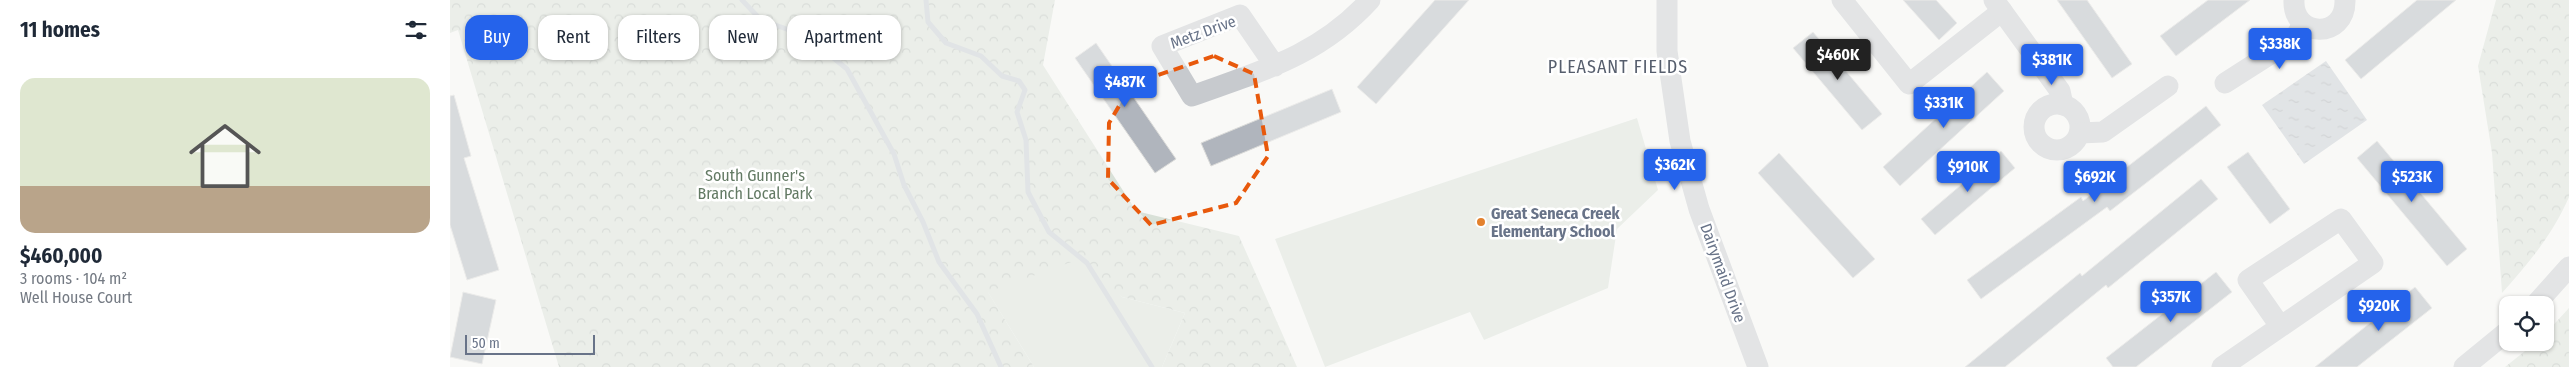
<!DOCTYPE html>
<meta charset="utf-8">
<style>
:root{--surface:#fff;--page:#f6f6f7;--text:#1f2937;--muted:#747a83;--line:#e0e1e3;--accent:#2563eb}
body{margin:0;font-family:"Fira Sans Condensed",sans-serif;background:var(--page);color:var(--text);height:100vh;display:flex;flex-direction:column;font-size:19px;white-space:nowrap}
*{box-sizing:border-box;margin:0}
p{font-size:16px;color:var(--muted)}
.icon{flex:none;width:28px;height:28px;fill:none;stroke:currentColor;stroke-width:2;stroke-linecap:round;stroke-linejoin:round}
.map{position:relative;flex:1;overflow:hidden}
.details{display:flex;flex-direction:column;background:var(--surface);width:450px}
.details>*{flex:none}
.hud{position:absolute;left:15px;top:15px;width:475px;height:45px;display:flex;gap:10px}
.controls{position:absolute;left:2049px;top:296px;display:grid;gap:10px}
.controls a{display:grid;place-items:center;width:55px;height:55px;border-radius:10px;background:var(--surface);box-shadow:0 1px 4px #0004;font-size:25px}
.scale{position:absolute;left:15px;bottom:12px;width:130px;box-sizing:border-box;padding-left:5px;border:2px solid #687388;border-top:0;font-size:14px;line-height:18px;white-space:nowrap;color:#687388;-webkit-text-stroke:4px #fff;paint-order:stroke}
.price{position:absolute;translate:-50% -42px;padding:0 11px;border-radius:5px;background:var(--accent);color:#fff;font-size:16px;line-height:32px;filter:drop-shadow(0 1px 2px #0008)}
.price::after{content:'';position:absolute;left:50%;top:30px;width:15px;height:11px;margin-left:-8px;background:inherit;clip-path:polygon(0 0,100% 0,50% 100%)}
.price.selected{background:#222;color:#fff}
ul{padding:0;list-style:none}
li{display:grid;align-content:center;gap:10px;height:265px;padding:0 20px}
li+li{border-top:1px solid var(--line)}
li span{display:grid;place-items:center;height:155px;border-radius:15px;color:#555}
li>.icon{margin-inline-start:auto}
span .icon{width:90px;height:90px;fill:#fffc;stroke-width:1}
li b{font-size:21px}
h2{display:flex;justify-content:space-between;align-items:center;height:60px;padding:0 20px;font-size:21px}
.pill{padding:0 18px;border-radius:15px;background:var(--surface);box-shadow:0 1px 4px #0004;font-size:18px;line-height:45px}
.pill.selected{background:var(--accent);color:#fff}
main{display:flex;flex:1;min-height:0}
.map>svg:first-child{display:block}
</style>
<main>
<section class="details">
<h2>11 homes<svg class="icon" aria-label="filters" viewBox="0 0 24 24"><path d="M4 7h16M4 17h16"/><circle cx="9" cy="7" r="2"/><circle cx="15" cy="17" r="2"/></svg></h2>
<ul>
<li><span style="background:linear-gradient(#dfe7d0 70%,#b9a48a 0)"><svg class="icon" aria-label="home" viewBox="0 0 24 24"><path d="M3 11l9-7 9 7M6 9v11h12V9"/></svg></span><div><b>$460,000</b><p>3 rooms · 104 m²</p><p>Well House Court</p></div></li>
</ul>
</section>
<div class="map">
<svg width="2119" height="367" viewBox="0 0 2119 367">
<defs>
<pattern id="forest-crowns" width="20" height="18" patternUnits="userSpaceOnUse" patternTransform="scale(1.25)"><rect width="20" height="18" fill="#d9e1d8"/><path d="M2 6a3 3 0 1 1 6 0M12 15a3 3 0 1 1 6 0" fill="none" stroke="#b4bbb5"/></pattern>
<pattern id="water-ripples" width="26" height="14" patternUnits="userSpaceOnUse" patternTransform="scale(1.25)"><rect width="26" height="14" fill="#c4cad0"/><path d="M2 4q2-2 4 0t4 0M15 11q2-2 4 0t4 0" fill="none" stroke="#a3a8af"/></pattern>
</defs>
<rect width="100%" height="100%" fill="#f9f9f7"/>
<!-- green -->
<g fill="#d9e1d8">
<path d="M463,64L672,297L735,313L712,367H584L449,148Z"/>
<path d="M1187,118L1208,190L1167,229L1158,288L1034,340L1020,312L875,367L825,239Z"/>
</g>
<!-- forest -->
<g fill="url(#forest-crowns)">
<path d="M0,0H605L593,65L686,211L789,236L847,367H712L735,313L672,297L627,260L538,292L584,367H109L8,30L0,33Z"/>
<path d="M2046,0H2119V197C2103,234 2078,264 2052,293L2042,153L2028,66Z"/>
<path d="M2119,308V367H2055L2085,343L2095,342V334Z"/>
</g>
<!-- water -->
<path fill="url(#water-ripples)" d="M1876,61L1917,120L1854,164L1812,105Z"/>
<g fill="none" stroke-linecap="round" stroke-linejoin="round">
<!-- stream -->
<g stroke="#c4cad0" stroke-width="5">
<path d="M292,0L311,20L345,32L371,48L397,69L444,154L454,185L473,222L489,262L527,314L551,367"/>
<path d="M476,0L478,22L496,43L531,56L552,76L569,81L575,90L567,112L576,140L578,192L599,232L637,263L702,367"/>
</g>
</g>
<!-- building -->
<g fill="#b0b5bd" stroke="#dbdbd9">
<path d="M985,0H1019L926,104L907,87Z"/>
<path d="M1453,0H1486L1507,23L1489,40Z"/>
<path d="M1607,0H1637L1682,64L1662,78Z"/>
<path d="M1758,0H1800L1726,56L1710,36Z"/>
<path d="M1967,0H2006L1911,79L1895,60Z"/>
<path d="M1363,32L1432,114L1412,130L1343,48Z"/>
<path d="M646,43L726,159L705,173L625,58Z"/>
<path d="M1537,72L1554,91L1450,186L1433,167Z"/>
<path d="M882,89L891,112L761,166L751,143Z"/>
<path d="M4,95L21,156L14,158L49,270L17,280L0,225V96Z"/>
<path d="M1756,106L1771,125L1660,211L1657,207L1531,299L1517,280L1631,197L1633,201Z"/>
<path d="M1927,141L2017,249L1997,266L1907,158Z"/>
<path d="M1551,151L1565,168L1485,235L1471,219Z"/>
<path d="M1798,152L1840,209L1820,224L1777,167Z"/>
<path d="M1329,153L1425,259L1403,278L1308,173Z"/>
<path d="M1751,179L1768,199L1658,288L1656,285L1555,367H1515L1630,273L1632,276Z"/>
<path d="M1766,272L1782,292L1686,367H1663L1656,358Z"/>
<path d="M1965,287L1982,308L1907,367H1865Z"/>
<path d="M13,292L46,300L32,364L0,357Z"/>
</g>
<g fill="none" stroke-linecap="round" stroke-linejoin="round">
<!-- minor -->
<g stroke="#c7cace" stroke-width="21">
<path d="M1217,0V51L1230,141L1249,209L1308,367"/>
<path d="M1392,0L1459,84L1552,11"/>
<path d="M1544,0L1610,91L1613,105"/>
<path d="M1844,0C1842,38 1896,40 1895,0"/>
<path d="M825,66L790,15L712,46L742,96C811,71 869,56 920,0"/>
<path d="M1775,83L1844,39L1853,24"/>
<circle cx="1607" cy="127" r="23"/>
<path d="M1630,133L1653,132L1718,86"/>
<path d="M2085,305L2119,267"/>
<path d="M1772,367L1923,263L1891,219L1798,280L1830,326"/>
<path d="M2014,367L2058,331"/>
</g>
</g>
<!-- marked area -->
<path d="M0 0H2119V367H0ZM764,56L804,74L818,156L786,203L701,225L658,179L659,123L682,84Z" fill="#f9f9f7" fill-opacity=".55" fill-rule="evenodd"/>
<path fill="none" stroke="#e8590c" stroke-width="4" stroke-dasharray="10 6" stroke-linejoin="round" d="M764,56L804,74L818,156L786,203L701,225L658,179L659,123L682,84Z"/>
<!-- markers -->
<circle fill="#e3812d" stroke="#fff" stroke-width="2" cx="1031" cy="222" r="5"/>
<g text-anchor="middle" dominant-baseline="central" stroke-width="5" stroke-linejoin="round" paint-order="stroke">
<!-- street labels -->
<g font-size="16" fill="#687388" stroke="#fff">
<text transform="translate(753 32) rotate(-20)">Metz Drive</text>
<text transform="translate(1273 273) rotate(70)">Dairymaid Drive</text>
</g>
<!-- park labels -->
<g font-size="16" fill="#637a64" stroke="#fff">
<text x="305" y="175">South Gunner's<tspan x="305" dy="18">Branch Local Park</tspan></text>
</g>
<!-- poi labels -->
<g font-size="16" font-weight="bold" fill="#687388" stroke="#fff" text-anchor="start">
<text x="1041" y="213">Great Seneca Creek<tspan x="1041" dy="18">Elementary School</tspan></text>
</g>
<!-- neighbourhood labels -->
<g font-size="18" letter-spacing="1" fill="#565e6d" stroke="#fff">
<text x="1168" y="67">PLEASANT FIELDS</text>
</g>
</g>
</svg>
<div class="controls">
<a><svg class="icon" aria-label="locate" viewBox="0 0 24 24"><circle cx="12" cy="12" r="6"/><path d="M12 2v4M12 18v4M2 12h4M18 12h4"/></svg></a>
</div>
<div class="scale">50 m</div>
<b class="price" style="left:1830px;top:70px">$338K</b>
<b class="price selected" style="left:1388px;top:81px">$460K</b>
<b class="price" style="left:1602px;top:86px">$381K</b>
<b class="price" style="left:675px;top:108px">$487K</b>
<b class="price" style="left:1494px;top:129px">$331K</b>
<b class="price" style="left:1225px;top:191px">$362K</b>
<b class="price" style="left:1518px;top:193px">$910K</b>
<b class="price" style="left:1645px;top:203px">$692K</b>
<b class="price" style="left:1962px;top:203px">$523K</b>
<b class="price" style="left:1721px;top:323px">$357K</b>
<b class="price" style="left:1929px;top:332px">$920K</b>
<div class="hud">
<a class="pill selected">Buy</a>
<a class="pill">Rent</a>
<a class="pill">Filters</a>
<a class="pill">New</a>
<a class="pill">Apartment</a>
</div>
</div>
</main>
